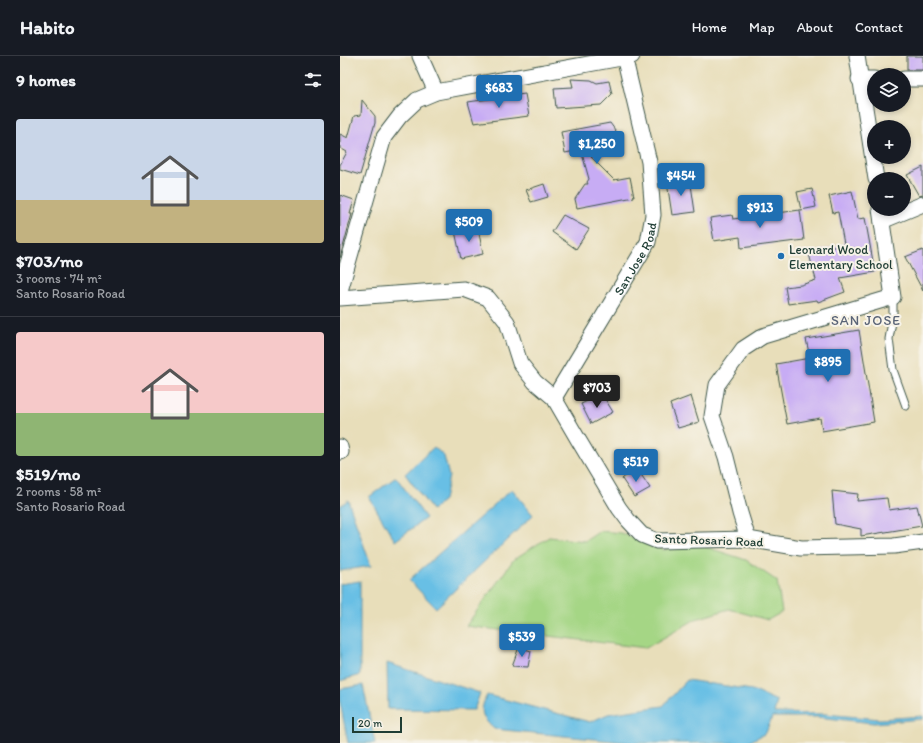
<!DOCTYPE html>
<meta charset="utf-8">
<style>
:root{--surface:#171b24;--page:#20242c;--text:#f1f3f6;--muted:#9ea1a6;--line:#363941;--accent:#1f6fb2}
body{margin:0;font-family:Itim,sans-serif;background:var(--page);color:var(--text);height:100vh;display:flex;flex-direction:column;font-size:15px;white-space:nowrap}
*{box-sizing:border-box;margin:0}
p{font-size:13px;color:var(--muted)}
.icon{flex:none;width:22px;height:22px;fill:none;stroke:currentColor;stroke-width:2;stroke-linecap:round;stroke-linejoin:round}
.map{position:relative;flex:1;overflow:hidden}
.side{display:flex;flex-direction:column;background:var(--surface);width:340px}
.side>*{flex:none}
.buttons{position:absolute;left:527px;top:12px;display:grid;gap:8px}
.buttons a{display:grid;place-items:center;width:44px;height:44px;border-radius:50%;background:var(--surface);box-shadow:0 2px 6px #0003;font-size:20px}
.scale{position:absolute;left:12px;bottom:10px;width:50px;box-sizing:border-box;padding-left:4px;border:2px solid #1f3d34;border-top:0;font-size:11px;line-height:14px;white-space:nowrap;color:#1f3d34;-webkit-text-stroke:3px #f7f3e8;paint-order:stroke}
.price{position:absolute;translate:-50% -34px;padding:0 9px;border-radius:4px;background:var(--accent);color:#fff;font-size:13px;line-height:26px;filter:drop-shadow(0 1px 2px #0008)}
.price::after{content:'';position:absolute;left:50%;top:24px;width:12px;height:9px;margin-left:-6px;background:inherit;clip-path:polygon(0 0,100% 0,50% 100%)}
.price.on{background:#222;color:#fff}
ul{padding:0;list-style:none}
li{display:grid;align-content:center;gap:8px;height:212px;padding:0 16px}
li+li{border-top:1px solid var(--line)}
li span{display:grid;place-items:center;height:124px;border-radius:4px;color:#555}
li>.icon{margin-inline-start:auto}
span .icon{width:72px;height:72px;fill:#fffc;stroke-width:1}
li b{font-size:17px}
h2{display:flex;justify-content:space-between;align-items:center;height:48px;padding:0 16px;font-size:17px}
header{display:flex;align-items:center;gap:24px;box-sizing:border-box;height:56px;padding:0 20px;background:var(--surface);border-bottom:1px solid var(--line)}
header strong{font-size:19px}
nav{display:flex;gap:22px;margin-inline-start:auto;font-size:14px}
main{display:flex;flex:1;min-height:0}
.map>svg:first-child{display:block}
</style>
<header>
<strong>Habito</strong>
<nav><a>Home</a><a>Map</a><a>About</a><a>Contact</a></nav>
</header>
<main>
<section class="side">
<h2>9 homes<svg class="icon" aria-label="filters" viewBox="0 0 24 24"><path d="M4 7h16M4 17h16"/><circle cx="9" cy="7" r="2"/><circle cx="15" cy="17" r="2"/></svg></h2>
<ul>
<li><span style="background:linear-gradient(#c9d6e8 65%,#c2b280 0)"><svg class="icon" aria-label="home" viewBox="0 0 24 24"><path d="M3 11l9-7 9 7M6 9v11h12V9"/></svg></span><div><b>$703/mo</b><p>3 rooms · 74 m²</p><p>Santo Rosario Road</p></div></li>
<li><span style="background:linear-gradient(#f6c9c9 65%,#8fb573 0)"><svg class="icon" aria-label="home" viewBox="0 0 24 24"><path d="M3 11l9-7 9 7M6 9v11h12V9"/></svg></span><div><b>$519/mo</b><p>2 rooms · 58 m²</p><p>Santo Rosario Road</p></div></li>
</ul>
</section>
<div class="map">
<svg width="583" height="687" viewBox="0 0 583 687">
<rect width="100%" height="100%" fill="#f7f3e8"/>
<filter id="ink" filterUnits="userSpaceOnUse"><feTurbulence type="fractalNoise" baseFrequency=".025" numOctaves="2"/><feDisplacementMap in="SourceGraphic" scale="8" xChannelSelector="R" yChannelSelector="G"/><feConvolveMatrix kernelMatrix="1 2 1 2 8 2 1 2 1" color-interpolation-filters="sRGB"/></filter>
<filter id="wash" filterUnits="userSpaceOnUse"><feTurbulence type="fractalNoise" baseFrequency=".012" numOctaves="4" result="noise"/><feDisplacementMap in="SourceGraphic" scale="16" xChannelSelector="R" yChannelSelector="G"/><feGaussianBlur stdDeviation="0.9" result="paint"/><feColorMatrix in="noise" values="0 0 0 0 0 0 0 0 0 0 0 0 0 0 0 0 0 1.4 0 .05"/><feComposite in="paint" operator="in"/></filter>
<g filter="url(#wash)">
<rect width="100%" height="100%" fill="#e8deba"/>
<!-- green -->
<path fill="#a5d685" stroke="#628a5c" d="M260,475L281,477L324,494L342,488L360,489L406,504L437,525L442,556L428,564L389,553L356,563L306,592L126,570L174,503L209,481L245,485Z"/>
<!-- water -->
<g fill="#68bfe5" stroke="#447e8c">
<path d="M94,391L104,400L109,420L104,444L92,454L65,418Z"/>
<path d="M56,421L86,462L55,485L29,441Z"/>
<path d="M172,433L193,459L96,552L69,524Z"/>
<path d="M8,444L31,510L0,515V450Z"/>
<path d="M20,525V619L0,625V528Z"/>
<path d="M47,607L140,637L134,654L48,653Z"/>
<path d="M347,624L412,634L437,645L434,657L485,658L540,663L583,660V663L534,667L477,661H432L426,677L407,687H293L154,673C141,661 139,655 147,639L250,666L268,658L323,650Z"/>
<path d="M23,629L35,687H8L0,646V633Z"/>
</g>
<g id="blocks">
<!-- building -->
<g fill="#c7acf4">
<rect x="567" y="0" width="16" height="14"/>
<path d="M231,23L251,24L257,27L269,25L272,38L261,49L216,52L214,32L233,31Z"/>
<path d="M185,38L189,60L134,67L128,46Z"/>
<path d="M22,44L35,60V67L20,119L0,113V109L7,96L0,92V78L8,82L14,60L21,59Z"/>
<path d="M270,67L278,78V86L268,91L267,98L251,101L274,124L290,121L294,141L237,152L235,143L245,128H248L247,126L249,123L241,94L225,97L221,76Z"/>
<path d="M583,111V139L579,140L567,119Z"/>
<path d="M350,122L355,156L332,159L327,126Z"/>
<path d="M204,128L208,141L191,146L186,134Z"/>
<path d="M472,133L476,151L461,154L457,136Z"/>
<path d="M512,135L518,163L525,162L535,216L500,222L505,236L478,246L477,244L448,248L445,231L461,229L476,224L469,198L504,188L498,156L493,157L489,140Z"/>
<path d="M0,139L14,144L10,158H12L0,202Z"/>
<path d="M460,154L464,184L401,192L400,181L374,185L370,162L392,159L393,163Z"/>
<path d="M223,159L249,173L236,193L212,176Z"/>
<path d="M138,172L143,198L121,203L115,175Z"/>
<path d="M583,194V235L565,201Z"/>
<path d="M519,274L534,366L482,375L480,362L447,368L436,308L470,302L466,283Z"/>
<path d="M262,338L273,356L251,368L241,348Z"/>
<path d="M351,340L359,366L338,372L330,348Z"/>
<path d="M296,411L310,432L294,441L282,423Z"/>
<path d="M492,435L518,438L517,445L547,442L549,454L577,450L582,470L521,480V473L495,468Z"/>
<path d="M179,591L191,595L188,611L172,610Z"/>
</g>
</g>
</g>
<g filter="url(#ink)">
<use href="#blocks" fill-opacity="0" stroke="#3d5548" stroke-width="1"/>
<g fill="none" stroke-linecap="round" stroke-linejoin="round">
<defs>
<path id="service" d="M553,241V260L549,283L553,314L566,350"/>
<g id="minor">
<path d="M80,0L96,36"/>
<path d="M517,0L536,123"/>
<path d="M519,23H534"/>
<path d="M564,23H583"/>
<path d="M542,165L583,148"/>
<path d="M0,235L44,81L60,60L77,44L96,36L292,0"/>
<path d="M0,242L124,233L148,242L167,266L180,307L195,326L214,342L239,385L279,452L288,464L302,479L317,485L408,483L461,492L554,490L583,486"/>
<path id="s1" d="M214,342L308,186L313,159L309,106L284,0"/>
<path d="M0,391L1,396"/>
<path d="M408,483L400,457L386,401L372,360L377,329L403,293L423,280L553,241L540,153"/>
</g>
</defs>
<!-- service casing -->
<use href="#service" stroke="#3d5548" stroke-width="9"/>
<!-- minor casing -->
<use href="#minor" stroke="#3d5548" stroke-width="17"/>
<!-- service -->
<use href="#service" stroke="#fff" stroke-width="7"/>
<!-- minor -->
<use href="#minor" stroke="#fff" stroke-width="15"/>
</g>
</g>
<!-- markers -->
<circle fill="#1f6fb2" stroke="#f7f3e8" stroke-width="1.5" cx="441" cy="200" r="4"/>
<g text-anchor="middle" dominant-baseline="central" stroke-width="4" stroke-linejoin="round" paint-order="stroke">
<!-- poi labels -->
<g font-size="13" fill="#1f3d34" stroke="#f7f3e8" text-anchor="start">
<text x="449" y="193">Leonard Wood<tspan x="449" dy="15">Elementary School</tspan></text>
</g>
<!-- street labels -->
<g font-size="13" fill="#1f3d34" stroke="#f7f3e8">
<text stroke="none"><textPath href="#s1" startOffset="162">San Jose Road</textPath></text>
<text transform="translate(369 484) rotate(2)">Santo Rosario Road</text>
</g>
<!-- neighbourhood labels -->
<g font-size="14" letter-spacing="1" fill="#5a6477" stroke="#f7f3e8">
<text x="526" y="264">SAN JOSE</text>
</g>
</g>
</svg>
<div class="buttons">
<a><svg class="icon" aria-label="layers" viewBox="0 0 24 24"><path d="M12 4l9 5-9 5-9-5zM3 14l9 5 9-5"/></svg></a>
<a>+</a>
<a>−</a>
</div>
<div class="scale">20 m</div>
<b class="price" style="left:159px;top:53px">$683</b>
<b class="price" style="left:257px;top:109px">$1,250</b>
<b class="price" style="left:341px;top:141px">$454</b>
<b class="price" style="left:420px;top:173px">$913</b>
<b class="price" style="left:129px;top:187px">$509</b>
<b class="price" style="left:488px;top:327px">$895</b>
<b class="price on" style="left:257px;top:353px">$703</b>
<b class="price" style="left:296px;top:427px">$519</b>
<b class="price" style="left:182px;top:602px">$539</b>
</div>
</main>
